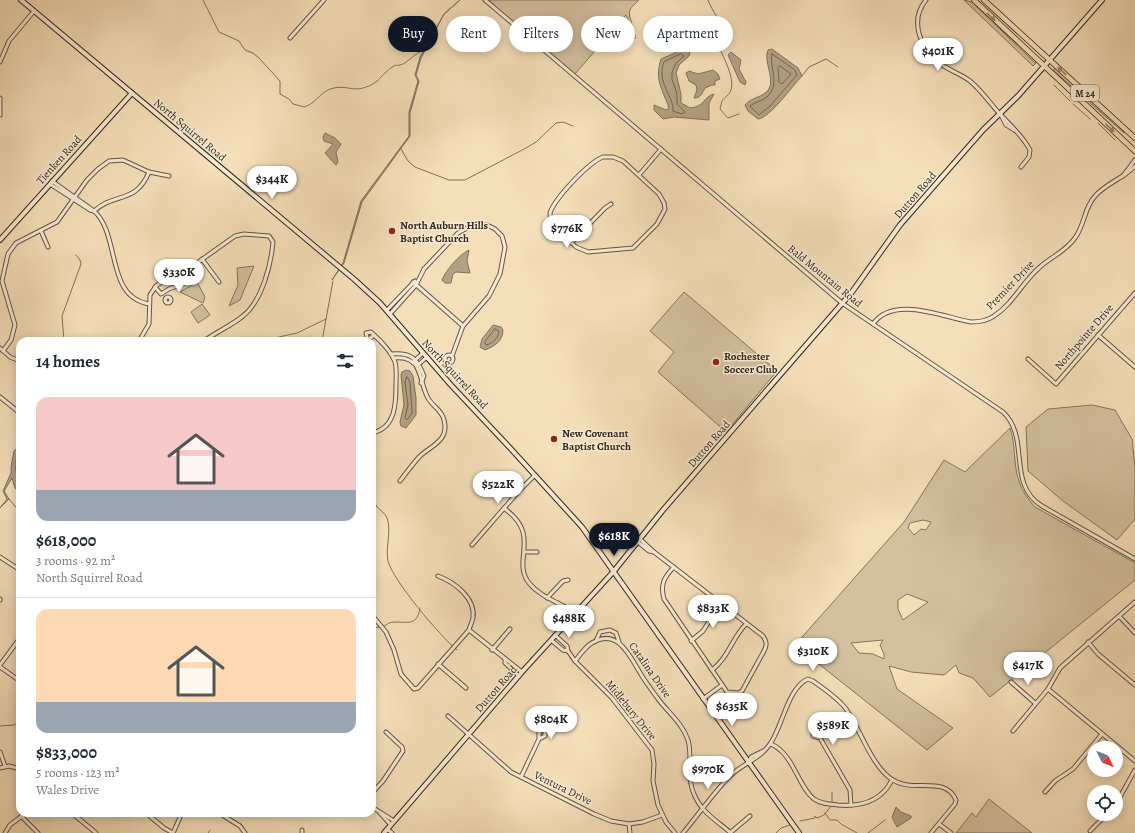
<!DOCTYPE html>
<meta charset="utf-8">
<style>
:root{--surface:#fff;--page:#f2f2f3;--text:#1f2937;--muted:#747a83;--line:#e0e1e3;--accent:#111827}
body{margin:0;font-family:Alegreya,serif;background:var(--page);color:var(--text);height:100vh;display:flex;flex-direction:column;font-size:15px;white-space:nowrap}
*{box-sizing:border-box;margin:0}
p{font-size:13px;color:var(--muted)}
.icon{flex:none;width:22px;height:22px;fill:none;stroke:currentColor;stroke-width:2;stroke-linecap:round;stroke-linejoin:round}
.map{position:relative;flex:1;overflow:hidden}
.details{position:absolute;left:16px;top:337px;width:360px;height:480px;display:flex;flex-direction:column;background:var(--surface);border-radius:12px;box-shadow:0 2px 10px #0003}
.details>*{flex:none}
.hud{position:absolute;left:388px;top:16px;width:380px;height:36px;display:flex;gap:8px}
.needle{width:26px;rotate:133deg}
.buttons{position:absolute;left:1087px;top:741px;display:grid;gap:8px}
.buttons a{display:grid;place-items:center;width:36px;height:36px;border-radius:50%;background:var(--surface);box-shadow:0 2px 10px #0003;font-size:20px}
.price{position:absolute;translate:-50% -34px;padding:0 9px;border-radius:14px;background:#fff;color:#222;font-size:13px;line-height:26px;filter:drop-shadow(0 1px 2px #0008)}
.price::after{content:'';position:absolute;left:50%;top:24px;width:12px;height:9px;margin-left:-6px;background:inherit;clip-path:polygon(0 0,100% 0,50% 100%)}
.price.on{background:var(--accent);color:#fff}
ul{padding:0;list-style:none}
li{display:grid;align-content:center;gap:8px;height:212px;padding:0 20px}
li+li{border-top:1px solid var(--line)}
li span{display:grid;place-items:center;height:124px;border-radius:12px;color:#555}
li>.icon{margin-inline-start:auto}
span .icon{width:72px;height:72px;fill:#fffc;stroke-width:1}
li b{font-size:17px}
h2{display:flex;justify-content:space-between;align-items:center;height:48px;padding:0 20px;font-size:17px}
.tag{padding:0 14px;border-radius:18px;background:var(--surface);box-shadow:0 2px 10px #0003;font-size:14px;line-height:36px}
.tag.on{background:var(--accent);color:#fff}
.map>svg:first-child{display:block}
</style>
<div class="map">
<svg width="1135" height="833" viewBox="0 0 1135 833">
<rect width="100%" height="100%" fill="#f5dfb9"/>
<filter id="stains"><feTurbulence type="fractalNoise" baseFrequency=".005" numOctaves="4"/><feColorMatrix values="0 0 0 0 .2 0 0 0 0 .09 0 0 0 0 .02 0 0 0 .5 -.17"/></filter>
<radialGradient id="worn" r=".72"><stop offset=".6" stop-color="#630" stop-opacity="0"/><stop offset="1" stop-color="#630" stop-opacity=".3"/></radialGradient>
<!-- green -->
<g fill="#d4c09f" stroke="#83745e" fill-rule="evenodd">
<path d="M487,0H639C636,3 631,7 630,10C627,16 636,30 635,39L629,31L630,24L626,15L575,74Z"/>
<path d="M964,0L972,2L1034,62L1036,63L1033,66Z"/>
<path d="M1056,68L1124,131V133L1053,70Z"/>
<path d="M254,266L240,300L229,306L238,285L237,268Z"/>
<path d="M197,282L205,297L203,303L180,292Z"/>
<path d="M684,292L777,371L726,432L658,372L674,352L650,331Z"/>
<path d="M202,304L210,315L198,323L191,312Z"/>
<path d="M1092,405L1115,410L1132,439L1135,467V519L1117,540L1063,501L1028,471L1026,427L1048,409Z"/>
<path d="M1010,428C1016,445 1013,464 1019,481C1022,491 1028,499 1035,507L1135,563V580L990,697L973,678L959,673L956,665L944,675L911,672L889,666L897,689L953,728L927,750L795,645L904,522L944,460L965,472ZM923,520L931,522L926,530L921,529L914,535L908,528L910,523ZM907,594L928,602L903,620L898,609V600ZM883,640L880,645L884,654V659L873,654L859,653L851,643Z"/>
<path d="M989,799L1032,833H956L972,813L976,817Z"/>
</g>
<!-- water -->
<g fill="#b3a184" stroke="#7f715b">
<path d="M460,0L444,14L421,58L416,75L419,81L410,113V136L362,202L344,263L332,280L343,263L361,201L409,136V112L418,81L415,75L420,57L444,14Z"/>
<path d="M685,42H689L692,45L689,56L679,65L676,73L681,94V103L690,108C705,107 703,97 714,94L709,103V120L674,117L663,119L654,110V105L666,110L669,108C663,90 654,80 661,59L677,52Z"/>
<path d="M772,49L798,68L802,76C793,85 770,118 758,119L748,111L745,105C751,97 763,98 769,89C775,77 763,62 768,50Z"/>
<path d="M731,52L741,60L739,69L746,82L745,85L740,82L728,55Z"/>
<path d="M713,70L718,74L720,79L715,81V85H712L705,88C702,93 701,98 694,98L697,90L696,85L689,81L686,73L689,71L698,74Z"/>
<path d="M325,133L335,138L341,144L336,152L338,162L336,165L325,153L333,144L324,141L323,137Z"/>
<path d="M469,250L467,261L470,273L456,272L453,274L451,283H445L442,280C446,270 460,254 469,250Z"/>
<path d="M493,325L501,327L503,330C503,341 495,346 485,350L480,347L482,339Z"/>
<path d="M406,370L410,371L413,376L416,398V415L406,428L401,426L400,422L404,405L401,375L402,372Z"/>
<path d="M20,445L15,464L20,494L15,488L12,478L4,491L9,499L0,508L7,499L3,491L11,473V467L14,451Z"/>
<path d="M896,807L901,812L911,816V818L897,827L892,817Z"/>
</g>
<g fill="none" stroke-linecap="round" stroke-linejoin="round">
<!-- shore -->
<g stroke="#726451" stroke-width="1">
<path d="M681,54L684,56L676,63L672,72V79L677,94V104L685,112L682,114L673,111C674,96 656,83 664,62Z"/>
<path d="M772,54L795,70L797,75L770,106L759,115L750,106C755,102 762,101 767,97C781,83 769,69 772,54Z"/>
<path d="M780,66L791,74L782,84L779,82L778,68Z"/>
<path d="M495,329L499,331C499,338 492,344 486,345L485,342Z"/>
<path d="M407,377L410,382L412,413L407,420L405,418L408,405L405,382Z"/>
</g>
<!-- stream -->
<g stroke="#7f715b" stroke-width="1">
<path d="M203,0L219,32L239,41L245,50L253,53L259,58L280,81V94L289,99L293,104L304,107C316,104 321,90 334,88C350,85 354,94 373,84C381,79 386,70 394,66C399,64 395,66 400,65C409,63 414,52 424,51"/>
<path d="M708,0C712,12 722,20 721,33C721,37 719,41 718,45C723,56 735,78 731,90C729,96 725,96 722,101L720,109L728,118L739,114"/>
<path d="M802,76L809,67L826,59L838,67"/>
<path d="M1054,85L1070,101"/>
<path d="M1073,104L1090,119"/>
<path d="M1098,123L1115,140"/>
<path d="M401,149L408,161L415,167L449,180H465L526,148L536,142L556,123L563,122L573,126"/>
<path d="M64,341L62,316L81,264L80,260L76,255"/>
<path d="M261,341L297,333L326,319"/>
<path d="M322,341L333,281"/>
<path d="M372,496C374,500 375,504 377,507C381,511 385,513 387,518C392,530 385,548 388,561C394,582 440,636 457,650"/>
<path d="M9,499L20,512"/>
<path d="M383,626C386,626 387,624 389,623C403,619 417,630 420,608"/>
<path d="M372,628L380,627"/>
<path d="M0,726L14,725L20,721"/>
<path d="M832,803V792"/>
<path d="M825,813L830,820H837L841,824L857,833"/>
<path d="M800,821L815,818V816L817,818L824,815L831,806"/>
<path d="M208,833L210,830"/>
<path d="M776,833L781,828L790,825"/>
<path d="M868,833L885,820"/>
</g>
<defs>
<g id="street">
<path d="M485,0L842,303L1003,412C1031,438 1006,484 1042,506L1135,559"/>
<path d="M926,0C909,21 920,49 941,64C950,71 961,74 970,81C981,90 989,102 999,113C1009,124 1023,136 1030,150L1029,157L1021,167"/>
<path d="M290,38L324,0"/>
<path d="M0,62L9,41L34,11"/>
<path d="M0,98V115"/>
<path d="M1001,115L1006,125L1014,130"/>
<path d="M603,157H613L623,161L659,194L664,203L665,209L657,224L633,248L588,252L576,247L557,229L551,222L550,213C555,198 588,163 603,157Z"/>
<path d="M639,175L661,149"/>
<path d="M1123,176L1135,160"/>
<path d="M50,184L90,210L94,211L52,181"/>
<path d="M41,231L48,247"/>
<path d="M571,243L605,208L611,204"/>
<path d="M202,259L219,282"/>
<path d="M413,282L463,326"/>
<path d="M155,287L161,294L169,289L187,282L189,280L183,273"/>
<circle cx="168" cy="300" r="3"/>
<path d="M149,304C105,297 121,235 94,211C115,192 136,204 149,172"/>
<path d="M387,310L415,281"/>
<path d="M390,314L416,285L424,269L458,233L469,227L478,225H487L495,229L502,236L505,247L500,274L489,296L463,326L452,356"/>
<path d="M873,324C893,295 943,317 971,322C979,322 987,321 994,316C1013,304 1023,281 1040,267C1051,257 1066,251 1075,238C1085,225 1084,207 1096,195C1107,183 1124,178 1135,166"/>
<path d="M1098,335L1135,367"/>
<path d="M139,341L149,324L150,295L156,286L166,279L183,273L235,236L244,234L269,236L273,242C271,265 262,301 243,316C231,326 216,332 204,341"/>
<path d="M367,341L374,335C381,341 392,353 395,362C397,369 396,377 396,384C396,403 396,428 372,433"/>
<path d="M368,341L366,333L371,332L374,335"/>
<path d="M0,348L10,357L20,361"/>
<path d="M3,351L11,340L15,325L2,281L8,254L16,243L57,222L87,180L98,169L109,161L123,160L149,172L169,176"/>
<path d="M391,354C411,352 417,358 424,376L421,383"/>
<circle cx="449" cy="359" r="4"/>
<path d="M393,358C402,357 408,358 415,364C422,374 422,388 428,398C432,406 442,410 444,420C450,441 430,446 419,457C412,465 406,473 400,481"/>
<path d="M1028,359L1056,384L1135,293"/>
<path d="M414,361L423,353"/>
<path d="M418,365L427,357"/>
<path d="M0,397L20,413"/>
<path d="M505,509C542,536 511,560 529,583C541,598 560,602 575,613"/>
<path d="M638,542L649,551L654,552L640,539"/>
<path d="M472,545L519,491L535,475"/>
<path d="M524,552H537"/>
<path d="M654,552L763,636C767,642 767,645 764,651L742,691L738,693L727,692L664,599C660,585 664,577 674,567"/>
<path d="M0,557L20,570"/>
<path d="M547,598L563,581L568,580"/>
<path d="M0,600V599"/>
<path d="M557,603L571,617"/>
<path d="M372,615L386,632L394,650L401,674L414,689L418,688L469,630C470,626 472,622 473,618C476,598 454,582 438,576"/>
<path d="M1119,616L1135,633"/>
<path d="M469,630L522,672"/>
<path d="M555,635L567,646L568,651L575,661L612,698L652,750L654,764L653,781L658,805L666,822L675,833"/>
<path d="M551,640L563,650L568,651"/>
<path d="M596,641L600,632L610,630L616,633L619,642"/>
<path d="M691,641L703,631L720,604"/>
<path d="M1088,642L1098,654L1135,685"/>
<path d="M492,650L510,629"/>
<path d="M505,660V663L519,676"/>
<path d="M575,661C580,655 584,649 589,645C615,626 628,652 639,671C644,680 650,688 656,696C666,711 682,722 688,740C693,758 686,777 694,794C701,812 717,821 731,833"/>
<path d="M438,664L466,688"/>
<path d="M0,665L20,638"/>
<path d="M0,667L20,681"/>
<path d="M712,670C728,658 732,638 746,624"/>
<path d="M1011,682L1035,703"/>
<path d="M1048,689L1135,761"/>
<path d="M703,699L722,685"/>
<path d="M448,716L511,772L594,814L611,821L629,824L643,822L662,815"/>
<path d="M1013,731L1048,689L1060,668L1135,602"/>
<path d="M820,738L813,736V734L815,730L820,732V738L850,790L851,805"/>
<path d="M771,744C794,754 798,787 814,799C821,804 829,804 838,805C861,807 881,802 892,780"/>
<path d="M0,752L5,766"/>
<path d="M748,763L751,757L763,751"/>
<path d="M0,768L9,766L20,769"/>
<path d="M521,777L539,739L545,736V731L543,730L539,732V739"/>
<path d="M1045,792L1055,781L1073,769L1102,734"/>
<path d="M372,793L383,781L403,751L402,747L386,732"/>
<path d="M1116,804L1135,770"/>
<path d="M372,807L394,821"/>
<path d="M72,813L96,833"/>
<path d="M146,813L164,828L173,833L182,813"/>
<path d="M219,813L240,826L245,833"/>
<path d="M380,813L391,825"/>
<path d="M21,816L38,833"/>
<path d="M629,824L630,833"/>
<path d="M939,824L951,833"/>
<path d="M387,829L392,833"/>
<path d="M302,830V833"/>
<path d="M1090,831L1107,814"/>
<path d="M5,833L10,825L26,813"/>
<path d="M683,833C698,815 712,795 728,778C741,764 759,760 770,744C782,728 788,687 808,679L813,681C824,689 838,698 846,709C860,729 871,764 890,778C912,795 945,774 956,800L955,804L931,833"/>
<path d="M730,833L750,816"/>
</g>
<g id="secondary">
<path d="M21,0L355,280L380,303L450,384L511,449L582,527L799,833"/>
<path d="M0,240L132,93"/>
<path d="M384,833L522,672L614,571L663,510L852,292L900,225L983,130L1018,96L1102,0"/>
</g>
<g id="primary">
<path d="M974,0L1135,151"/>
<path d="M984,0L1135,138"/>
</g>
</defs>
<!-- street casing -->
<use href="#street" stroke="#635645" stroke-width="5"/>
<!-- secondary casing -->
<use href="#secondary" stroke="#32281e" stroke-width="6"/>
<!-- primary casing -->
<use href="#primary" stroke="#32281e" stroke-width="6"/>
<!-- street -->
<use href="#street" stroke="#f8ead2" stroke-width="3"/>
<!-- secondary -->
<use href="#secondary" stroke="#f8ead2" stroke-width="4"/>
<!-- primary -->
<use href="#primary" stroke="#f5dfb9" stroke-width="4.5"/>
</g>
<!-- one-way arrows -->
<defs><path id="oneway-solid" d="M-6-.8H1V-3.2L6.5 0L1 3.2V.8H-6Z"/></defs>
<g fill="#94846c">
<use href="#oneway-solid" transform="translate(991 17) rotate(43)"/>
<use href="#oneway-solid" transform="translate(1062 71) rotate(-137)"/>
<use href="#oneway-solid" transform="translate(1110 128) rotate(43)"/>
</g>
<!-- markers -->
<g fill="#8f2418" stroke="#f8ead2" stroke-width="1.5">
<circle cx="392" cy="231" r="4"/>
<circle cx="716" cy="362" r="4"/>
<circle cx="554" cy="439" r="4"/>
</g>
<g text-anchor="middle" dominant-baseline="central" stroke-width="3" stroke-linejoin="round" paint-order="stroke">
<!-- shield labels -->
<rect fill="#f8ead2" stroke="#6d6254" stroke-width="1" x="1071" y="85" width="28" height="16" rx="3"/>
<g font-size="10" font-weight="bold" fill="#32281e">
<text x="1085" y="93">M 24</text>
</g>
<!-- street labels -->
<g font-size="11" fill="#32281e" stroke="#f8ead2">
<text transform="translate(190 130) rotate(40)">North Squirrel Road</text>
<text transform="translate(59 160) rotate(-48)">Tienken Road</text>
<text transform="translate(915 195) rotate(-49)">Dutton Road</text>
<text transform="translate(825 276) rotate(39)">Bald Mountain Road</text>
<text transform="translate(1010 285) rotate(-46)">Premier Drive</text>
<text transform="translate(1084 337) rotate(-49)">Northpointe Drive</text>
<text transform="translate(455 374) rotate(47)">North Squirrel Road</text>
<text transform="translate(709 444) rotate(-49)">Dutton Road</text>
<text transform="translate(650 670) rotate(55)">Catalina Drive</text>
<text transform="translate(496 689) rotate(-49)">Dutton Road</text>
<text transform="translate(631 710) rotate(51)">Midlebury Drive</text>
<text transform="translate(563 788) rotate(26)">Ventura Drive</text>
</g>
<!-- poi labels -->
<g font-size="11" font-weight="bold" fill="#32281e" stroke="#f8ead2" text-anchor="start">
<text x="400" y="225">North Auburn Hills<tspan x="400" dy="13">Baptist Church</tspan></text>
<text x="724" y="356">Rochester<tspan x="724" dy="13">Soccer Club</tspan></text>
<text x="562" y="433">New Covenant<tspan x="562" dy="13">Baptist Church</tspan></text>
</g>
</g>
<rect width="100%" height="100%" filter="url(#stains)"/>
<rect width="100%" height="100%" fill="url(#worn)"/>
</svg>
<div class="buttons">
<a><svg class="needle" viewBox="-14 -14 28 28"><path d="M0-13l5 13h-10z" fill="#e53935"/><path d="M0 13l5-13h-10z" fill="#747a83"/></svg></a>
<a><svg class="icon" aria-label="locate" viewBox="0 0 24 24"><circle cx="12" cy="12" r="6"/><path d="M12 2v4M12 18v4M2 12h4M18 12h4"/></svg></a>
</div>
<b class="price" style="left:938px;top:72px">$401K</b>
<b class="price" style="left:272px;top:200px">$344K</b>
<b class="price" style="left:567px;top:249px">$776K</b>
<b class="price" style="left:179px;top:293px">$330K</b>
<b class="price" style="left:498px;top:505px">$522K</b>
<b class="price on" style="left:614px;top:557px">$618K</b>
<b class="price" style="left:713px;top:629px">$833K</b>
<b class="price" style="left:569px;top:639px">$488K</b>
<b class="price" style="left:813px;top:672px">$310K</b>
<b class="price" style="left:1028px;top:686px">$417K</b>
<b class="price" style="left:732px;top:727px">$635K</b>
<b class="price" style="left:551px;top:740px">$804K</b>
<b class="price" style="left:833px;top:746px">$589K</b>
<b class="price" style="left:708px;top:790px">$970K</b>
<div class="hud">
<a class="tag on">Buy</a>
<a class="tag">Rent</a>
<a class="tag">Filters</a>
<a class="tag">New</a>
<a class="tag">Apartment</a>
</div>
<section class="details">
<h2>14 homes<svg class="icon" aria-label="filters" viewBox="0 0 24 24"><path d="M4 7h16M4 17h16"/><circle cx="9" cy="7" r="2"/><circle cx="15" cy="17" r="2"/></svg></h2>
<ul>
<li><span style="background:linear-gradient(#f6c9c9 75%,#9aa5b1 0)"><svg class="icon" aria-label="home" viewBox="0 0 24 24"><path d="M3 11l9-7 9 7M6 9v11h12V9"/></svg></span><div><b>$618,000</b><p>3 rooms · 92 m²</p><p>North Squirrel Road</p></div></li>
<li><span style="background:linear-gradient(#ffd9b3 75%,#9aa5b1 0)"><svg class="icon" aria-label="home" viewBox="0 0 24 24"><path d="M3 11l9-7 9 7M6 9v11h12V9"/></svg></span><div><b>$833,000</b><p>5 rooms · 123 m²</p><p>Wales Drive</p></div></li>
</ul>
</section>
</div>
